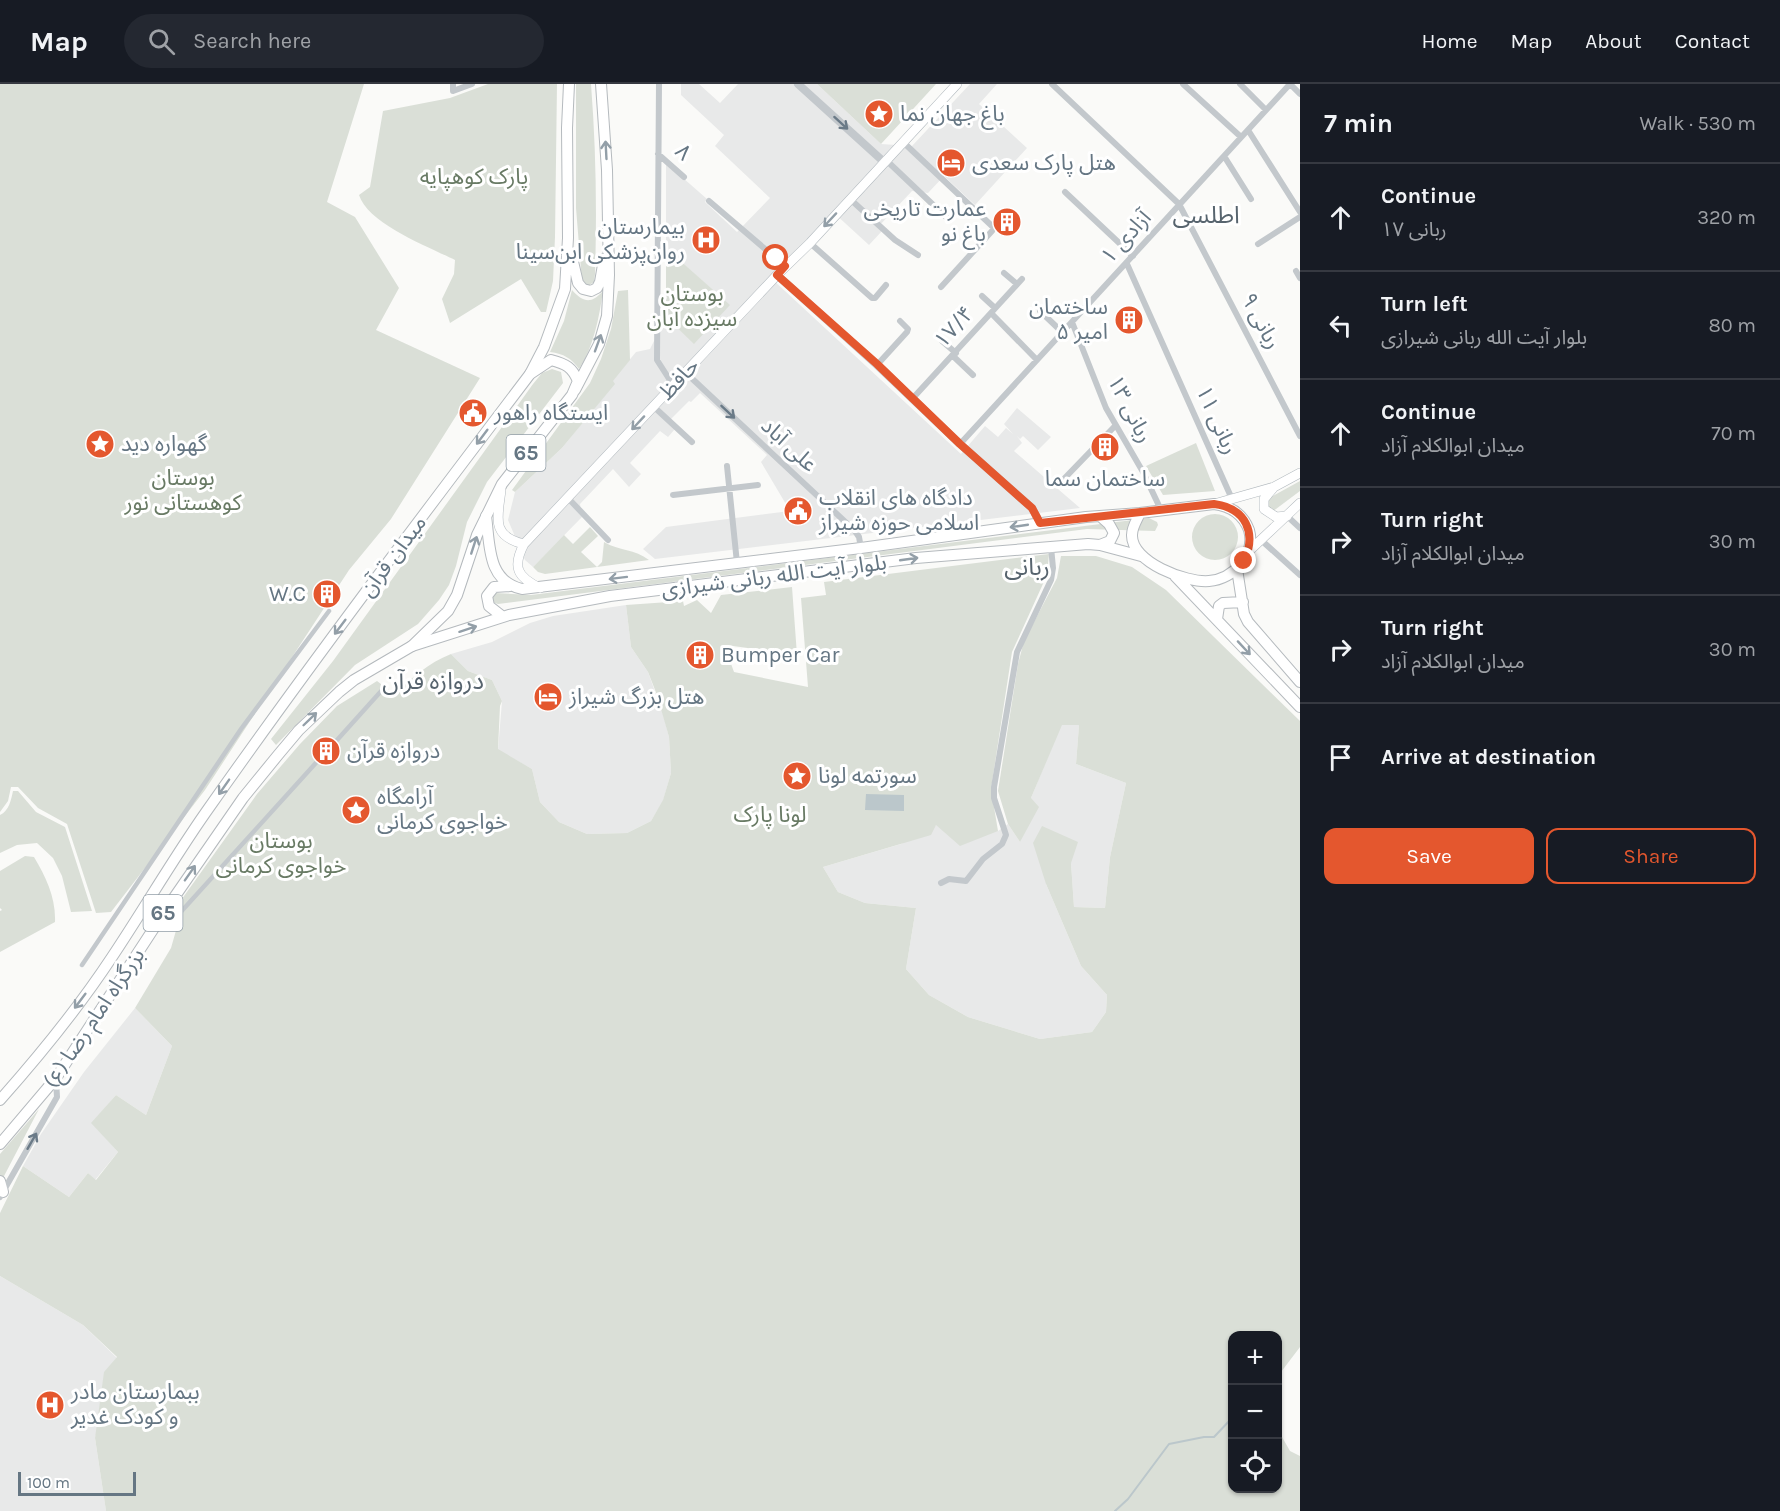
<!DOCTYPE html>
<html lang="en">
<head>
<meta charset="utf-8">
<style>
  :root { --surface:#171b24; --page:#242831; --text:#f1f3f6; --muted:#9ea1a6; --line:#363941; --accent:#e4572e }
  body { margin:0; font-family:Karla,"Noto Sans Arabic",sans-serif; background:var(--page); color:var(--text) }
  .controls { position:absolute; right:18px; bottom:18px; display:grid; overflow:hidden; border-radius:12px; box-shadow:0 2px 4px #0004 }
  .controls button { width:54px; height:54px; display:grid; place-items:center; padding:0; border:0; border-bottom:2px solid var(--line); background:var(--surface); color:var(--text); font:30px sans-serif }
  .scale { position:absolute; left:18px; bottom:15px; width:118px; box-sizing:border-box; padding-left:6px; border:3px solid #657683; border-top:0; font-size:16px; line-height:21px; white-space:nowrap; color:#657683; -webkit-text-stroke:4px #fff; paint-order:stroke }
  .stop { position:absolute; width:18px; height:18px; margin:-14px; border:4px solid #e4572e; border-radius:50%; background:#fff }
  .stop.end { background:#e4572e; border-color:#fff; box-shadow:0 2px 6px #0008 }
  .list { margin:0; padding:0; list-style:none }
  h2 { display:flex; justify-content:space-between; align-items:center; height:78px; margin:0; padding:0 24px; font-size:26px }
  h2 small { font-size:20px; font-weight:400; color:var(--muted) }
  .list li { display:grid; grid-template-columns:39px 1fr auto; gap:18px; align-items:center; box-sizing:border-box; height:108px; padding:0 24px; border-top:2px solid var(--line) }
  .list b { display:block; font-size:22px; white-space:nowrap }
  .list p { margin:0; font-size:20px; white-space:nowrap; color:var(--muted) }
  .list em { font-size:20px; font-style:normal; color:var(--muted) }
  .actions { display:flex; gap:12px; padding:18px 24px }
  .actions a { flex:1; padding:14px 0; border:2px solid var(--accent); border-radius:12px; text-align:center; font-size:21px; color:var(--accent) }
  .actions .main { background:var(--accent); color:#fff }
  .icon { flex:none; width:33px; height:33px; fill:none; stroke:currentColor; stroke-width:2; stroke-linecap:round; stroke-linejoin:round }
  .map { position:relative; flex:none; width:1300px; height:1427px; overflow:hidden }
  header { display:flex; align-items:center; gap:36px; box-sizing:border-box; height:84px; padding:0 30px; background:var(--surface); border-bottom:2px solid var(--line) }
  header strong { font-size:28px }
  nav { display:flex; gap:33px; margin-inline-start:auto; font-size:21px }
  .search { width:420px; height:54px; background:var(--page); display:flex; align-items:center; gap:15px; box-sizing:border-box; padding:0 21px; border-radius:33px; color:var(--muted); font-size:22px }
  main { display:flex }
  aside { flex:1; background:var(--surface) }
  .map>svg:first-child { display:block }
  .built { fill:#e8e9e9 }
  .green { fill:#dadfd7 }
  .water { fill:#bbc7cb }
  .lines { fill:none; stroke-linecap:round; stroke-linejoin:round }
  .stream { stroke:#bbc7cb; stroke-width:2 }
  .secondary-casing { stroke:#b3babf; stroke-width:10 }
  .primary-casing { stroke:#b5babe; stroke-width:12 }
  .trunk-casing { stroke:#b4b9bd; stroke-width:12 }
  .pedestrian { stroke:#c3c8cc; stroke-width:4.5 }
  .minor { stroke:#c3c8cc; stroke-width:6 }
  .tertiary { stroke:#c3c8cc; stroke-width:8 }
  .secondary { stroke:#fff; stroke-width:9 }
  .primary { stroke:#fff; stroke-width:10 }
  .trunk { stroke:#fff; stroke-width:10 }
  .oneway { stroke:#6a7a87 }
  .oneway2 { stroke:#939fa8 }
  .route { stroke:#e4572e; stroke-width:8 }
  .labels { text-anchor:middle; dominant-baseline:central; stroke-width:6; stroke-linejoin:round; paint-order:stroke }
  .shield { fill:#fff; stroke:#939fa8; stroke-width:1.5 }
  .shield-label { font-size:21px; font-weight:bold; fill:#657683 }
  .poi-label { font-size:22px; fill:#657683; stroke:#fff; text-anchor:start }
  .street-label { font-size:22px; fill:#657683; stroke:#fff }
  .park-label { font-size:22px; fill:#687a64; stroke:#fff }
  .neighbourhood-label { font-size:24px; fill:#57646e; stroke:#fff }
</style>
</head>
<body>
<header>
<strong>Map</strong>
<div class="search"><svg class="icon" aria-label="search" viewBox="0 0 24 24"><circle cx="10" cy="10" r="6"/><path d="M15 15l6 6"/></svg>Search here</div>
<nav><a>Home</a><a>Map</a><a>About</a><a>Contact</a></nav>
</header>
<main>
<div class="map">
<svg width="1300" height="1427" viewBox="0 0 1300 1427">
  <rect width="100%" height="100%" fill="#fafaf8"/>
  <path class="built" d="M681 0H699L720 19 738 0H817L881 60 912 62 970 0H997L979 20 1027 64 975 121 944 92 928 109 912 107 878 143 882 147 869 161 834 129 772 195 961 370 985 342 998 353 1006 344 1013 350 1004 340 1017 324 1051 353 1038 366 1023 352 1020 355 1017 352 1022 359 1014 367 1080 424 655 475 643 465 666 443 790 427 761 378 767 371 700 309 691 318 689 317 671 335 675 345 668 353 660 347 630 379 641 390 629 403 613 385 580 420 582 433 533 483 525 476 508 436 515 408 562 364 614 300 612 297 636 268 650 265 666 233 694 259 729 221 666 164V79L707 115 705 118 737 148 770 114 715 62 724 51 681 11Z
    M626 521 631 563 648 588 663 630 669 653 671 689 663 717 651 737 627 749 587 750 559 738 540 718 532 685 498 666 502 617 492 596 468 587 451 570 492 558 530 539 553 532Z
    M1061 641H1079L1076 680 1126 699 1110 773 1105 824 1074 823 1071 779 1046 800 1081 882 1107 911 1106 928 1092 948 1040 955 968 933 929 911 906 885 916 824 865 819 838 808 823 783 901 760 936 741 998 747 1008 740 1020 758 1031 714Z
    M135 924 172 962 146 1031 116 1011 92 1039 118 1068 95 1096 88 1089 69 1113 23 1082 41 1050 84 988Z
    M0 1192 83 1241 117 1274 95 1354 106 1427H0Z"/>
  <path class="green" d="M0 0H364L327 118 355 133 399 204 376 246 480 294 391 435 349 486 205 706 111 828 96 829 67 740 38 724 18 703H11L8 717 0 728Z
    M488 0H557L555 153 553 197 546 228H541L521 195 450 239 442 215 454 190 455 176C429 163 368 140 359 111L370 103 383 27 450 14Z
    M576 0H591C596 64 597 126 595 190L594 198 588 202 582 198 576 124Z
    M817 0H936L881 60Z
    M666 164 730 221 694 260 666 233Z
    M572 206C584 219 591 220 603 207 599 234 594 262 579 285 571 274 564 270 550 268L564 237Z
    M628 206 630 276 613 297 615 300 562 364 515 408 512 406 590 299 601 275 611 245 618 207Z
    M552 285 561 288 563 299 487 398 467 438 456 482 449 501 439 516 418 540 355 581 276 661 271 655 333 577 533 300 542 289Z
    M1196 359 1215 407 1163 411 1146 382Z
    M1300 397V407L1272 428 1268 426 1267 419 1271 413Z
    M1192 453a23 23 0 1 1 46 0a23 23 0 1 1-46 0Z
    M1149 434 1157 438 1158 441 1155 447 1087 445 498 520 492 518 493 511 495 509 531 511Z
    M590 443 598 452 581 468 597 483 602 478 604 458C619 467 635 465 649 476L545 490 538 488 533 483 564 451 573 460Z
    M1049 470 1047 491 1012 568 991 705 998 747 960 762 936 741 931 751 823 783 838 808 865 819 916 824 906 885 929 911 968 933 1040 955 1092 948 1106 928 1107 911 1081 882 1046 800 1033 759 1042 742 1078 758 1071 779 1074 823 1105 824 1110 773 1126 699 1076 680 1079 641H1062L1031 714 1039 723 1020 758 1008 740 998 707 1018 580 1024 557 1057 494 1061 472H1096L1132 483 1166 506 1300 637V1263L1278 1292V1252H1232V1404H1278V1346L1290 1367 1300 1372V1427H106L95 1354 104 1288 117 1273 83 1241 0 1192V1129L23 1082 69 1113 88 1089 96 1096 118 1068 91 1039 116 1011 146 1031 172 962 135 924 171 864 177 843 179 819 257 710 300 660 337 622 377 597 394 610C412 594 428 579 451 570L468 587 492 596 502 617 500 622 498 665 532 685 540 718 559 738 587 750 627 749 651 737 663 716 671 689 669 653 657 611 648 588 631 563 626 521 683 517 684 522 697 516 711 529 721 511 792 503 797 571 733 562 734 570 730 577 734 588 808 603 801 514 826 511 824 498Z
    M13 707H18L36 728 65 743 92 827 71 828 62 792 53 774 37 759 17 761 0 769V731C9 727 11 716 13 707Z
    M25 772 34 773C46 793 56 814 55 838L0 868V827L2 826 0 824V787Z
    M39 1025 3 1094 0 1091V1070Z"/>
  <path class="water" d="M866 710 904 711V727L865 726Z"/>
  <g class="lines">
    <path class="stream" d="M1115 1427 1128 1415 1169 1360 1204 1353H1214L1232 1334"/>
    <g class="secondary-casing">
      <path id="secondary" d="M1274 403 1264 415V425L1276 433 1287 432
        M501 406C498 433 490 452 524 460
        M1214 420 1274 403 1300 389
        M1248 468 1300 419
        M540 504C517 493 512 483 524 460L777 191 810 159 957 0"/>
    </g>
    <g class="primary-casing">
      <path id="primary" d="M571 169 578 199 583 205 591 207 597 204 600 198 604 175
        M530 290 544 263 565 205 568 154 567 44 569 0
        M575 306 599 260 607 232 609 191 607 86 601 0
        M1214 420C1230 422 1243 430 1249 446 1256 471 1233 495 1209 497 1186 499 1131 478 1132 451 1132 443 1137 436 1140 429Z
        M486 432C490 461 487 497 522 505L861 464 1086 433 1140 429
        M1100 461 1110 457 1114 449 1109 440 1100 432
        M1237 485 1244 530 1248 538 1300 598
        M1175 492 1300 623
        M503 533 489 522 487 512 494 503 510 502
        M1217 535 1219 522 1223 519 1243 518
        M412 562 509 531 610 512 916 474 1088 460 1100 461 1141 472"/>
    </g>
    <g class="trunk-casing">
      <path id="trunk" d="M0 1016C40 971 79 923 112 873 144 825 173 775 206 728 310 580 420 435 530 290L551 276C566 280 572 283 578 297L572 311 502 400 477 451 457 511 448 527 412 562 354 596 339 608 299 646 278 671 243 714 171 818 56 994 0 1060
        M0 1097 3 1108"/>
    </g>
    <path class="pedestrian" d="M329 665 383 605
      M169 841 324 670
      M82 881 241 645 329 527"/>
    <path class="minor" d="M453 0V7L472 0
      M659 0 657 276 673 301
      M1052 0 1179 120 1300 352
      M1183 0 1241 53
      M1240 0 1266 26
      M1290 0 1300 10
      M1248 46 1300 128
      M903 58 993 143 992 147 941 203
      M658 70 684 93
      M1224 72 1251 115
      M886 76 947 134
      M1065 108 1133 172
      M850 115 895 156 918 171
      M709 117 785 182
      M810 159 872 214H875L886 201
      M1258 160 1300 133
      M1127 180 1232 415
      M1296 187 1300 194
      M1004 189 1017 200
      M982 212 995 224
      M1040 227 1062 248
      M991 229 1037 276
      M1072 238 1106 324 1143 388 1161 426
      M942 257 956 269
      M953 272 973 291
      M877 281 907 248 908 245 900 237
      M685 288 855 447 859 453 861 464
      M913 314 1022 195
      M653 322 692 358
      M960 360 1290 0
      M727 382 737 479
      M1059 400 1115 342
      M673 411 758 401
      M567 413 608 456
      M1287 432 1300 444
      M1261 456 1300 491
      M941 799 949 795 966 797 983 775 1002 760 1006 751 994 714V703L1017 568 1051 496 1053 484 1051 463
      M0 1113 57 1013 56 996"/>
    <path class="tertiary" d="M798 0 884 78
      M777 191 877 281 960 360 1032 424 1040 439"/>
    <use href="#secondary" class="secondary"/>
    <use href="#primary" class="primary"/>
    <use href="#trunk" class="trunk"/>
  </g>
  <defs><path id="oneway-shaft" d="M-6 0H5M1.5-3L5.5 0L1.5 3" fill="none" stroke-width="1.6" stroke-linecap="round" stroke-linejoin="round" transform="scale(1.5)"/></defs>
  <g class="oneway">
    <use href="#oneway-shaft" transform="translate(841 39) rotate(42)"/>
    <use href="#oneway-shaft" transform="translate(728 328) rotate(43)"/>
    <use href="#oneway-shaft" transform="translate(32 1057) rotate(-60)"/>
  </g>
  <g class="oneway2">
    <use href="#oneway-shaft" transform="translate(606 66) rotate(-93)"/>
    <use href="#oneway-shaft" transform="translate(830 136) rotate(133)"/>
    <use href="#oneway-shaft" transform="translate(598 259) rotate(-70)"/>
    <use href="#oneway-shaft" transform="translate(638 339) rotate(133)"/>
    <use href="#oneway-shaft" transform="translate(482 353) rotate(127)"/>
    <use href="#oneway-shaft" transform="translate(1019 442) rotate(172)"/>
    <use href="#oneway-shaft" transform="translate(474 461) rotate(-72)"/>
    <use href="#oneway-shaft" transform="translate(909 475) rotate(-8)"/>
    <use href="#oneway-shaft" transform="translate(618 494) rotate(173)"/>
    <use href="#oneway-shaft" transform="translate(340 543) rotate(127)"/>
    <use href="#oneway-shaft" transform="translate(468 545) rotate(-18)"/>
    <use href="#oneway-shaft" transform="translate(1244 564) rotate(47)"/>
    <use href="#oneway-shaft" transform="translate(310 635) rotate(-44)"/>
    <use href="#oneway-shaft" transform="translate(224 703) rotate(125)"/>
    <use href="#oneway-shaft" transform="translate(190 789) rotate(-55)"/>
    <use href="#oneway-shaft" transform="translate(80 917) rotate(127)"/>
  </g>
  <g class="lines">
    <path class="route" d="M776 174 785 182 777 191 877 280 960 360 1032 424 1040 439 1214 420C1246 424 1257 449 1244 477"/>
  </g>
  <defs>
    <g id="sight-disc" transform="scale(1.5)"><circle r="9.5" fill="#e4572e" stroke="#fff"/><path d="M0-6L1.8-2.2L6-1.7L2.9 1.2L3.7 5.4L0 3.3L-3.7 5.4L-2.9 1.2L-6-1.7L-1.8-2.2Z" fill="#fff"/></g>
    <g id="hotel-disc" transform="scale(1.5)"><circle r="9.5" fill="#e4572e" stroke="#fff"/><path d="M-6-4.5h1.5V1H6V5H4.5V3h-9V5H-6ZM-4 0a1.8 1.8 0 1 1 3.6 0ZM.5 0V-2.5h3Q6-2.5 6 0Z" fill="#fff"/></g>
    <g id="building-disc" transform="scale(1.5)"><circle r="9.5" fill="#e4572e" stroke="#fff"/><path d="M-4-6H4V6H1V3H-1V6H-4ZM-2.5-4.3h1.7v1.8h-1.7ZM.8-4.3h1.7v1.8H.8ZM-2.5-1h1.7V.8h-1.7ZM.8-1h1.7V.8H.8Z" fill="#fff"/></g>
    <g id="hospital-disc" transform="scale(1.5)"><circle r="9.5" fill="#e4572e" stroke="#fff"/><path d="M-5-5h3v3.5h4V-5h3V5h-3V1.5h-4V5h-3Z" fill="#fff"/></g>
    <g id="civic-disc" transform="scale(1.5)"><circle r="9.5" fill="#e4572e" stroke="#fff"/><path d="M-.6-6.5H3V-4.5H.6V-3L4-1V1h2V6H-6V1h2V-1L-.6-3ZM-1.2 2.5V6h2.4V2.5Z" fill="#fff"/></g>
  </defs>
  <g fill-rule="evenodd">
    <use href="#sight-disc" x="879" y="30"/>
    <use href="#hotel-disc" x="951" y="79"/>
    <use href="#building-disc" x="1007" y="138"/>
    <use href="#hospital-disc" x="706" y="156"/>
    <use href="#building-disc" x="1129" y="236"/>
    <use href="#civic-disc" x="473" y="329"/>
    <use href="#sight-disc" x="100" y="360"/>
    <use href="#building-disc" x="1105" y="363"/>
    <use href="#civic-disc" x="798" y="427"/>
    <use href="#building-disc" x="327" y="510"/>
    <use href="#building-disc" x="700" y="571"/>
    <use href="#hotel-disc" x="548" y="613"/>
    <use href="#building-disc" x="326" y="667"/>
    <use href="#sight-disc" x="797" y="692"/>
    <use href="#sight-disc" x="356" y="726"/>
    <use href="#hospital-disc" x="50" y="1321"/>
  </g>
  <g class="labels">
    <g class="shield">
      <rect x="506.5" y="351" width="39" height="36" rx="4.5"/>
      <rect x="143.5" y="811" width="39" height="36" rx="4.5"/>
    </g>
    <g class="shield-label">
      <text x="526" y="369">65</text>
      <text x="163" y="829">65</text>
    </g>
    <g class="poi-label">
      <text x="900" y="30">باغ جهان نما</text>
      <text x="972" y="79">هتل پارک سعدی</text>
      <text x="986" y="125" text-anchor="end">عمارت تاریخی<tspan x="986" dy="25">باغ نو</tspan></text>
      <text x="685" y="143" text-anchor="end">بیمارستان<tspan x="685" dy="25">روان‌پزشکی ابن‌سینا</tspan></text>
      <text x="1108" y="223" text-anchor="end">ساختمان<tspan x="1108" dy="25">امیر ۵</tspan></text>
      <text x="494" y="329">ایستگاه راهور</text>
      <text x="121" y="360">گهواره دید</text>
      <text x="1105" y="395" text-anchor="middle">ساختمان سما</text>
      <text x="819" y="414">دادگاه های انقلاب<tspan x="819" dy="25">اسلامی حوزه شیراز</tspan></text>
      <text x="306" y="510" text-anchor="end">W.C</text>
      <text x="721" y="571">Bumper Car</text>
      <text x="569" y="613">هتل بزرگ شیراز</text>
      <text x="347" y="667">دروازه قرآن</text>
      <text x="818" y="692">سورتمه لونا</text>
      <text x="377" y="713">آرامگاه<tspan x="377" dy="25">خواجوی کرمانی</tspan></text>
      <text x="71" y="1308">ببمارستان مادر<tspan x="71" dy="25">و کودک غدیر</tspan></text>
    </g>
    <g class="street-label">
      <text transform="translate(683 68) rotate(42)">۸</text>
      <text transform="translate(1126 153) rotate(-48)">آزادی ۱</text>
      <text transform="translate(1261 237) rotate(62)">ربانی ۹</text>
      <text transform="translate(954 243) rotate(-48)">۱۷/۴</text>
      <text transform="translate(679 295) rotate(-47)">حافظ</text>
      <text transform="translate(1130 325) rotate(63)">ربانی ۱۳</text>
      <text transform="translate(1217 336) rotate(66)">ربانی ۱۱</text>
      <text transform="translate(789 361) rotate(43)">علی آباد</text>
      <text transform="translate(393 472) rotate(-53)">میدان قرآن</text>
      <text transform="translate(774 492) rotate(-7)">بلوار آیت الله ربانی شیرازی</text>
      <text transform="translate(94 934) rotate(-56)">بزرگراه امام رضا (ع)</text>
    </g>
    <g class="park-label">
      <text x="474" y="93">پارک کوهپایه</text>
      <text x="692" y="210">بوستان<tspan x="692" dy="25">سیزده آبان</tspan></text>
      <text x="183" y="394">بوستان<tspan x="183" dy="25">کوهستانی نور</tspan></text>
      <text x="770" y="731">لونا پارک</text>
      <text x="281" y="757">بوستان<tspan x="281" dy="25">خواجوی کرمانی</tspan></text>
    </g>
    <g class="neighbourhood-label">
      <text x="1206" y="131">اطلسی</text>
      <text x="1027" y="483">ربانی</text>
      <text x="433" y="597">دروازه قرآن</text>
    </g>
  </g>
</svg>
<div class="controls">
<button>+</button>
<button>−</button>
<button><svg class="icon" aria-label="locate" viewBox="0 0 24 24"><circle cx="12" cy="12" r="6"/><path d="M12 2v4M12 18v4M2 12h4M18 12h4"/></svg></button>
</div>
<div class="scale">100 m</div>
<div class="stop" style="left:776px;top:174px"></div>
<div class="stop end" style="left:1244px;top:477px"></div>
</div>
<aside>
<h2>7 min<small>Walk · 530 m</small></h2>
<ul class="list">
<li><svg class="icon" aria-label="ahead" viewBox="0 0 24 24"><path d="M12 20V5M6 11l6-6 6 6"/></svg><div><b>Continue</b><p>ربانی ۱۷</p></div><em>320 m</em></li>
<li><svg class="icon" aria-label="left" viewBox="0 0 24 24"><path d="M17 20v-9H6M10 6l-5 5 5 5"/></svg><div><b>Turn left</b><p>بلوار آیت الله ربانی شیرازی</p></div><em>80 m</em></li>
<li><svg class="icon" aria-label="ahead" viewBox="0 0 24 24"><path d="M12 20V5M6 11l6-6 6 6"/></svg><div><b>Continue</b><p>میدان ابوالکلام آزاد</p></div><em>70 m</em></li>
<li><svg class="icon" aria-label="right" viewBox="0 0 24 24"><path d="M7 20v-9h11M14 6l5 5-5 5"/></svg><div><b>Turn right</b><p>میدان ابوالکلام آزاد</p></div><em>30 m</em></li>
<li><svg class="icon" aria-label="right" viewBox="0 0 24 24"><path d="M7 20v-9h11M14 6l5 5-5 5"/></svg><div><b>Turn right</b><p>میدان ابوالکلام آزاد</p></div><em>30 m</em></li>
<li><svg class="icon" aria-label="arrive" viewBox="0 0 24 24"><path d="M6 21V4h12l-3 4 3 4H6"/></svg><div><b>Arrive at destination</b></div></li>
</ul>
<div class="actions"><a class="main">Save</a><a>Share</a></div>
</aside>
</main>
</body>
</html>
